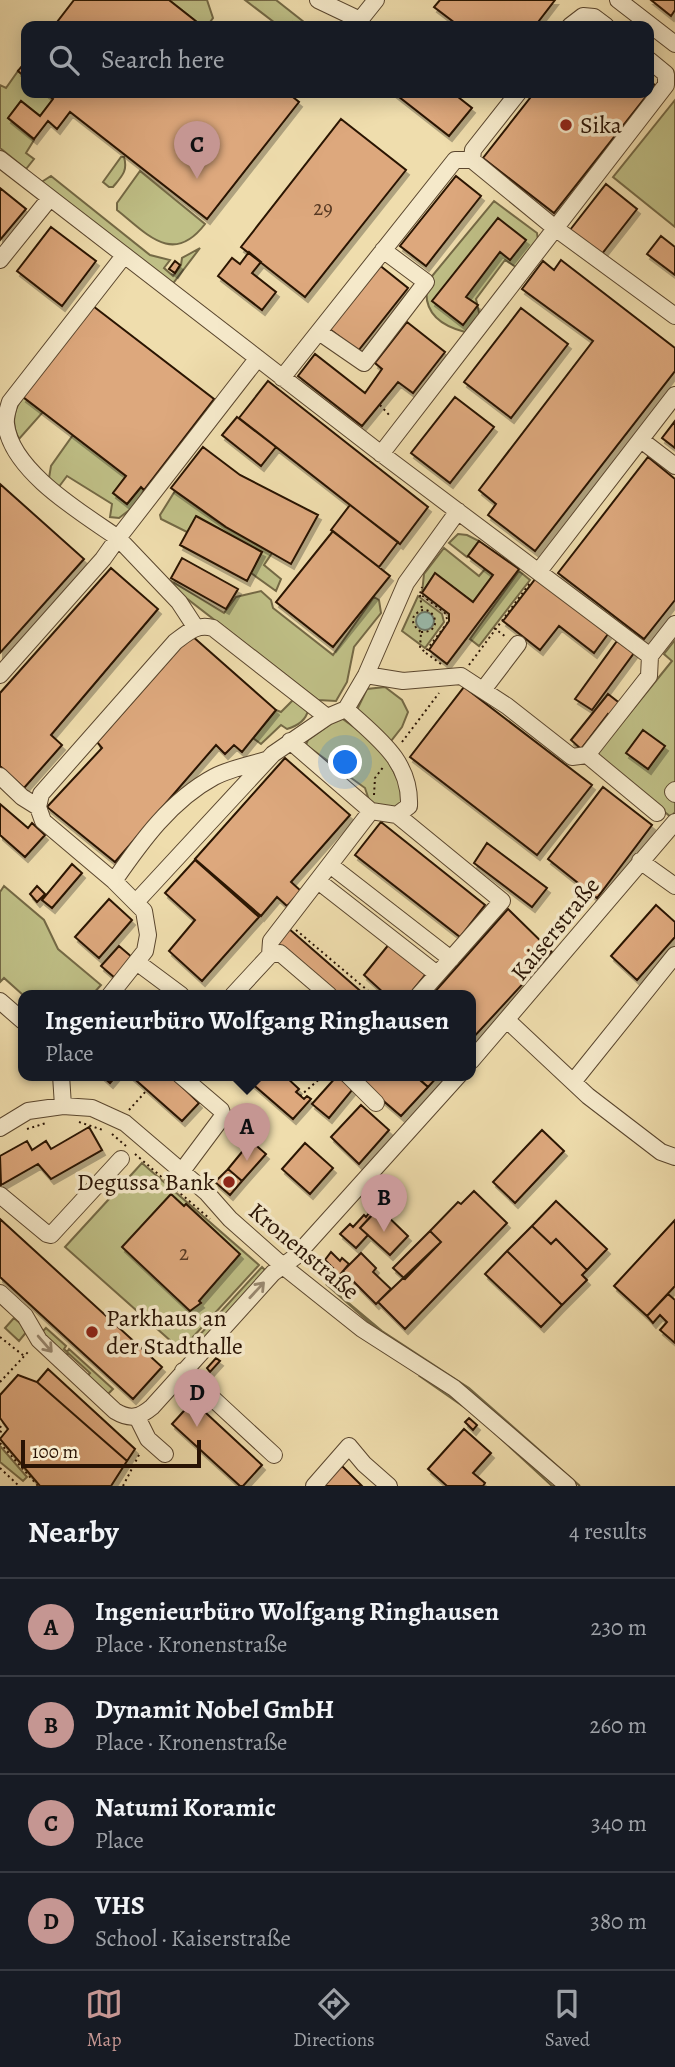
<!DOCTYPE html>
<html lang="en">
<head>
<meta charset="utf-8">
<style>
  :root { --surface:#171b24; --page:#242831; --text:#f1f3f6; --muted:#9ea1a6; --line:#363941; --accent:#c59692 }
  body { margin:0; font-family:Alegreya,serif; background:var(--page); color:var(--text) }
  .scale { position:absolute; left:21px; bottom:18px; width:180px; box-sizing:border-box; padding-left:7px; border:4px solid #291304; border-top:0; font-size:19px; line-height:24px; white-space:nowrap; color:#291304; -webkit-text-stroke:5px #f5e9ca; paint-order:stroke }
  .you { position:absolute; left:346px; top:763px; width:24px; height:24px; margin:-18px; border:5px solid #fff; border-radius:50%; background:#1a73e8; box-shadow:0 0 0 10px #1a73e833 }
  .badge { display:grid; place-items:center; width:46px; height:46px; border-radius:50%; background:var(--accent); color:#111; font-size:23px; font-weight:700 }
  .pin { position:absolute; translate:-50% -58px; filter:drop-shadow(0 2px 4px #0008) }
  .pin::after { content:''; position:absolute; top:37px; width:24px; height:21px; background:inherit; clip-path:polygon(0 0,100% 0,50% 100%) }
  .popup { position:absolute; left:18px; top:990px; width:458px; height:91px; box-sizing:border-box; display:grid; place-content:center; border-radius:14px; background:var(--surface); filter:drop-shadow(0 2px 5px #0005); font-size:23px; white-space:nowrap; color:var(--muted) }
  .popup b { font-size:26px; color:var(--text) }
  .popup::after { content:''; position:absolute; left:50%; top:100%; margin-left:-14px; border:14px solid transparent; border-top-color:var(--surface) }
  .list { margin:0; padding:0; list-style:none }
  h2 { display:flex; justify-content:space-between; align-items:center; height:91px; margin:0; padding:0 28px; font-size:30px }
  h2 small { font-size:23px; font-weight:400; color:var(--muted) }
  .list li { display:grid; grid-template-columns:46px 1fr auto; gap:21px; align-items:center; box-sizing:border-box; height:98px; padding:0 28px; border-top:2px solid var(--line) }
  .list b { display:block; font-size:26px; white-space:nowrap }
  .list p { margin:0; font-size:23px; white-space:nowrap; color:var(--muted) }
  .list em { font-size:23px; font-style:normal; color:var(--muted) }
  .icon { flex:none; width:38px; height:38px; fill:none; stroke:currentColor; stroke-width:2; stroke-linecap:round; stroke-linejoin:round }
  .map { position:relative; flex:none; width:675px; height:1486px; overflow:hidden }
  .search { position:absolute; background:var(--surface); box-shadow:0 4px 18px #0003; left:21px; right:21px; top:21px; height:77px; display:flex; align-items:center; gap:18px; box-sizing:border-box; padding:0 24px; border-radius:14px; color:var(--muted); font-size:26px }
  .sheet { height:483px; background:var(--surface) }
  nav { display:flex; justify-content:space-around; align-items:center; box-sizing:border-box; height:98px; border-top:2px solid var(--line); background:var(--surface); font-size:19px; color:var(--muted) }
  nav a { display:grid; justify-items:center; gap:4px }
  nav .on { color:var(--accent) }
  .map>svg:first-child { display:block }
  .green { fill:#bfbf86; stroke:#746945; stroke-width:2 }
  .water { fill:#9abbac; stroke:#6d7869; stroke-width:2 }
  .building { fill:#dda87d; stroke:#291304; stroke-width:2; filter:url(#shadow) }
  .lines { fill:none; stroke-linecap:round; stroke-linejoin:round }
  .minor-casing { stroke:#5a462e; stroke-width:18 }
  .path { stroke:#291304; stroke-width:2; stroke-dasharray:2 3.5; stroke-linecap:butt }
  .minor { stroke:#f5e9ca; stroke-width:16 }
  .oneway { stroke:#998971 }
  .poi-dot { fill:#8f2418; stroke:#f5e9ca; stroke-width:2.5 }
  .labels { text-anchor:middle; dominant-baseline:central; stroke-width:7; stroke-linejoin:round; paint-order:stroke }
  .number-label { font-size:21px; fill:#563822 }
  .poi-label { font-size:24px; fill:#291304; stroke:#f5e9ca; text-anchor:start }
  .street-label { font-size:24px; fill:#291304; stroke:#f5e9ca }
</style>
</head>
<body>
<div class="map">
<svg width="675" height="1486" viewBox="0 0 675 1486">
  <defs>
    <filter id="shadow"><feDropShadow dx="3" dy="5" stdDeviation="0" flood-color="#0004"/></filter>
  </defs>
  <rect width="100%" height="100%" fill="#efddad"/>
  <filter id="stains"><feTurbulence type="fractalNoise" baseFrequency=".00286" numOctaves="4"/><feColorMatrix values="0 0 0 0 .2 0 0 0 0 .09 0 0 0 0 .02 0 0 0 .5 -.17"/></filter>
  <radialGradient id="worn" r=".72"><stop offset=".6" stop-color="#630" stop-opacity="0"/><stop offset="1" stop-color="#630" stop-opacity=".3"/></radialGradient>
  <path class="green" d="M169 0H207L213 18 207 26H202Z
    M245 0H276L309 26H299L293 22 290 26H279Z
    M18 71 26 78V93H46L53 99 40 116 21 101 8 118 34 140 26 153 34 159 26 169 0 148V85L6 88Z
    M675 100V227L613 177Z
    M121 157H124C128 171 122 176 113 187H109L103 182Z
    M140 171 205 224C173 266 147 234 117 210V203Z
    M51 176 150 255 170 260 164 268 173 276 181 265 182 258 200 248 171 286 40 183Z
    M494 201 537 233 538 240 519 269 505 260 476 299 480 317 465 332C438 325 421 310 428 281Z
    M23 397 43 412 19 439C11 424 13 410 23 397Z
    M73 435 126 476 113 493 127 504 141 487 144 490 136 505 119 518 110 517 112 504 67 476 58 488 49 478 51 466Z
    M175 491 225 527 272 553 264 565 281 579 276 591 251 573 262 552 187 532 161 519 160 515Z
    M458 534 467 535 479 541 467 557 449 543Z
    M444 548 479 576 485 569 493 575 473 602 435 574 422 593 424 574Z
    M519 571 530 580 479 646 470 639Z
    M168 579 224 613 236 597 261 591 271 600 273 608 333 655 374 597 379 600 381 613 354 647 347 682 336 701 318 700 172 587Z
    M418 596 442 614 444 622 425 648 402 631Z
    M675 640V812L671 817 598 759 599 751 672 661 664 654Z
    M385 687 402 700 408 712 402 727 391 741 355 714 367 689Z
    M295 698 308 710C306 721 297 726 287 729L281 725 261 744 253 738 276 710 281 712Z
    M340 717 380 746 403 789V804L394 811 378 807 369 800 365 788 306 745 308 740Z
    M4 886 44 920 58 949 101 985 92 995H23L4 978 0 982V892Z
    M142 1163 259 1265 181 1350 65 1247Z
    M262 1267 266 1271 195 1349 183 1353Z
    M326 1284 382 1331 469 1388 580 1486 477 1397 381 1333Z
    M14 1318 28 1330 19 1341 5 1328Z
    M46 1328 66 1346 64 1349 67 1352 69 1349 113 1389 105 1397 85 1379 90 1373 68 1353 63 1359 42 1332Z
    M421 1377H426L444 1388 558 1486H552L474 1414Z
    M0 1446 27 1477 23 1481 0 1462Z"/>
  <path class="water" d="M416 621a9 9 0 1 1 18 0a9 9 0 1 1-18 0Z"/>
  <path class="building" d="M74 0H169L202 26H54Z
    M440 0H555L535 26H459L434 7Z
    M651 0H675V10L671 16Z
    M26 61V78L18 71Z
    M649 81 655 85 554 213 483 158 534 93H649Z
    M46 93H288L299 102 207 219 70 112 57 129 48 121 34 139 8 118 21 101 40 116 53 99Z
    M394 93H453L472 108 449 136Z
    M341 119 406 170 305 297 241 247Z
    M456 176 481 196 426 266 400 246Z
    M606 184 637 209 601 255 570 230Z
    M0 188 26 209 0 240Z
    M498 218 526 240 510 260 500 252 466 297 478 305 463 325 432 301Z
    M51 227 96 261 62 306 17 271Z
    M661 236 675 247V275L647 254Z
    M249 252 261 262 252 273 276 292 262 310 218 276 232 258 240 264Z
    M561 260 675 348V371L535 551 488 515 496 504 479 490 593 341 522 289 543 261 554 270Z
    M175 261 180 265 175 273 169 269Z
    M378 264 408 288 358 351 327 327Z
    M93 306 214 399 144 490 141 487 127 504 113 493 126 476 23 397Z
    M521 308 568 344 511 418 464 382Z
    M407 322 445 352 413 393 398 382 362 426 298 376 315 354 365 393 382 369 375 363Z
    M268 381 428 507 400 544 239 418Z
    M455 397 494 427 450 483 411 453Z
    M237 417 276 447 261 466 222 435Z
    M675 421V448L662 438Z
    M203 447 240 475 318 515 291 564 226 527 171 488Z
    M648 457 675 479V600L644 639 558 573Z
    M0 484 84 559 0 653Z
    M350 505 398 542 379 567 331 530Z
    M196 516 262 552 247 581 180 545Z
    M333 531 390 576 333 647 276 602Z
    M479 541 519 569 447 664 429 650 449 621V614L422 593 435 573 473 602 493 575 468 556Z
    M182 558 238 589 226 609 171 578Z
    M111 568 158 609 51 735 62 745 24 788 0 766V693Z
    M536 578 608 634 594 653 559 626 540 650 503 621Z
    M191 635 276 710 242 752 234 745 225 754 216 745 115 862 47 807 102 748 97 742Z
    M617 641 634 653 592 710 575 699Z
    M464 687 592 785 537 855 410 757Z
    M608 694 622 705 612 717 608 714 581 749 571 740Z
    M643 730 665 746 648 769 626 753Z
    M285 758 350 815 291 882 301 891 287 906 277 897 261 916 195 859Z
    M603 787 652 825 597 898 548 859Z
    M0 804 28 828 32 823 45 835 25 857 0 835Z
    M381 822 485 905 460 937 355 855Z
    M487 843 547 888 532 907 474 863Z
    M195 860 259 917 202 981 169 951 195 920 165 893Z
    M72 864 82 873 52 908 42 900Z
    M37 886 45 894 37 902 30 894Z
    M109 899 132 920 99 958 75 937Z
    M656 905 675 922V937L637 980 611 956Z
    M508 909 552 952 471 1040V995H432Z
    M288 928 365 995H337L276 942Z
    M390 943 426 974 409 995H386L364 975Z
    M119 946 133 958 115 978 101 966Z
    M101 1075H117L110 1083Z
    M130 1075H170L199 1103 182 1121Z
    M242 1075H284L299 1089 296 1092 304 1099 307 1096 311 1099 293 1119Z
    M361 1075H414L428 1087 401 1116 358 1079Z
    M415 1075H439L428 1087Z
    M337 1076 353 1089 329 1118 312 1104Z
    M361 1105 389 1130 359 1164 331 1137Z
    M89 1127 102 1150 51 1179 38 1164 1 1185 0 1156 27 1141 32 1150 46 1141 51 1149Z
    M542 1130 564 1151 515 1203 493 1182Z
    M251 1141 266 1154 242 1181 228 1169Z
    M305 1143 333 1168 310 1194 282 1169Z
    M228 1169 242 1181 230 1195 215 1182Z
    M474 1191 507 1223 405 1329 378 1302 441 1242 430 1231 458 1202 461 1204Z
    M171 1194 184 1206 186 1204 240 1254 199 1301 201 1303 190 1311 122 1247Z
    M556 1201 607 1249 587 1270 556 1239 551 1244 532 1226Z
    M379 1208 408 1236 390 1255 360 1228Z
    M369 1213 372 1215 360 1228 368 1235 356 1248 340 1234 350 1224 353 1227 364 1215 366 1217Z
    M0 1219 162 1367 133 1399 0 1277Z
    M675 1220V1286L647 1316 614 1286Z
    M532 1226 551 1244 556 1239 587 1270 582 1275 587 1280 562 1305 507 1251Z
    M430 1231 441 1242 405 1279 393 1268Z
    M507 1251 562 1305 541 1327 485 1274Z
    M331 1252 340 1261 342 1258 349 1264 338 1277 331 1270 333 1268 325 1260Z
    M361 1253 376 1268 373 1272 391 1289 376 1304 343 1271Z
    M668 1294 675 1300V1343L660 1330 667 1322 660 1315 653 1323 647 1316Z
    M216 1358 220 1361 210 1372 207 1368Z
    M48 1369 135 1449 127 1461 37 1382Z
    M18 1375 37 1382 127 1461 111 1486H40L0 1439 8 1429 0 1418V1395Z
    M193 1401 262 1465 243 1486H240L172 1424Z
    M469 1418 477 1425 473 1430 465 1422Z
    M464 1429 491 1453 473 1473 485 1483 483 1486H447L428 1469Z
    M342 1466 362 1486H321Z"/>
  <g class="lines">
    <g class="minor-casing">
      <path id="minor" d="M318 0 360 20 376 0
        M618 0 675 44
        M570 26 583 16 594 17 606 26
        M518 93 473 150 472 160 555 228 675 316
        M0 159 375 449 650 656
        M123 257 10 402C8 409 5 417 6 424 11 471 82 513 118 538L257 359
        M0 260 50 198
        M319 332 364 363 426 282 383 250
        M282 378 455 160H472
        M641 440 675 466
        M381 454 666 85V74L649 60
        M539 571 675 395
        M0 675 103 559 118 538 179 602 196 628
        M366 675 403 681 461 676 507 706 572 757 587 755
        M483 690 518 644
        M346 709C376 737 411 760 409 806L397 815 502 901 419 995
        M290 741 371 811 397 815
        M0 776 22 797 38 807
        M675 790 673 792 675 794
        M657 813 587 755 649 676 650 656 675 624
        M640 861 675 886
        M330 865 451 959
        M114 881C141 842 171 800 214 777 229 769 249 765 266 760
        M318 881 437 974
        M136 902 273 754 327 717 346 709 366 675 406 583 458 511
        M270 955 271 941 371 811
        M138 963 181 995
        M110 995 145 951 148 935 144 911 114 881 43 821 38 807 41 794 175 642C187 633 197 623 213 628L327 717
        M233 995 270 955 280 953 329 995
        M0 1001 23 1021
        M508 1021 588 1096 661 1152 675 1157
        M471 1061 675 822
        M61 1075 63 1106
        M180 1075 221 1110 223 1116 182 1171
        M348 1075 376 1103
        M573 1082 675 955
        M0 1128 28 1111 63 1106 92 1108 125 1123 207 1193 230 1219 283 1266 362 1329 454 1388 568 1486
        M0 1195 47 1234 51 1235 121 1159
        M0 1293 25 1316 39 1340 115 1411C130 1420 139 1418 152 1407L273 1273 295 1257 459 1075
        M183 1371 274 1455
        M137 1417 148 1439 165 1454
        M314 1486 349 1446 364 1464 389 1486"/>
    </g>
    <path class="path" d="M380 405 391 417
      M420 595 422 610
      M494 628 506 637
      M421 632C447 633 432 600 417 613 409 619 414 627 421 632L420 648 425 652 448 622 445 613 420 594 422 587
      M426 653 441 664
      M469 665 530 583
      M402 742 439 693
      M374 795 375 778 384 766
      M296 930 373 995
      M300 1096 324 1075
      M129 1110 147 1090
      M79 1122 103 1130
      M27 1129 46 1123
      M112 1134 126 1146
      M135 1154 210 1219
      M0 1337 24 1356
      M0 1382 29 1351
      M0 1426 2 1429 0 1433
      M0 1443 38 1486
      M0 1468 19 1486
      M123 1486 140 1453"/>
    <use href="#minor" class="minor"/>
  </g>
  <defs><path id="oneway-shaft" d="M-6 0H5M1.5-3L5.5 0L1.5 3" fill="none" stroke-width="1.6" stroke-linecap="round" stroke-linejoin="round" transform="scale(1.75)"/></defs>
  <g class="oneway">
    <use href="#oneway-shaft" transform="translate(257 1290) rotate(-47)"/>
    <use href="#oneway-shaft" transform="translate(45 1344) rotate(49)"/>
  </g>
  <g class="poi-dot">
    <circle cx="566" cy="125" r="7"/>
    <circle cx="229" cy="1182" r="7"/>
    <circle cx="92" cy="1332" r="7"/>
  </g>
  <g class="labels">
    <g class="number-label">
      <text x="323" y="208">29</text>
      <text x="184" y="1253">2</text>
    </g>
    <g class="poi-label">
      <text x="580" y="125">Sika</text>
      <text x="215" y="1182" text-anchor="end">Degussa Bank</text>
      <text x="106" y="1318">Parkhaus an<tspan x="106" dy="28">der Stadthalle</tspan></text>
    </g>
    <g class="street-label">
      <text transform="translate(555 929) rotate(-51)">Kaiserstraße</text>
      <text transform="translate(304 1251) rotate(40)">Kronenstraße</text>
    </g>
  </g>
  <rect width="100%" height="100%" filter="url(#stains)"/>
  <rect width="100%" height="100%" fill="url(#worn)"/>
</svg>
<div class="scale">100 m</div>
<div class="you"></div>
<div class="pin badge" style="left:247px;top:1161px">A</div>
<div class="popup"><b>Ingenieurbüro Wolfgang Ringhausen</b>Place</div>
<div class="pin badge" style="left:384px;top:1232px">B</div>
<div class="pin badge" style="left:197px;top:179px">C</div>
<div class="pin badge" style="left:197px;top:1427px">D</div>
<div class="search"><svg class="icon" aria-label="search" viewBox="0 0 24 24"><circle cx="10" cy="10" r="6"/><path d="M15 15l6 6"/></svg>Search here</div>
</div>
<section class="sheet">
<h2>Nearby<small>4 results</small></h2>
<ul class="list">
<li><span class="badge">A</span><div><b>Ingenieurbüro Wolfgang Ringhausen</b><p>Place · Kronenstraße</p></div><em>230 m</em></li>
<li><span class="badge">B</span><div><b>Dynamit Nobel GmbH</b><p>Place · Kronenstraße</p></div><em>260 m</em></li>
<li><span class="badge">C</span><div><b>Natumi Koramic</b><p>Place</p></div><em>340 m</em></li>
<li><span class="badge">D</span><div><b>VHS</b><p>School · Kaiserstraße</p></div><em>380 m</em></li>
</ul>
</section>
<nav>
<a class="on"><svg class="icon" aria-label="map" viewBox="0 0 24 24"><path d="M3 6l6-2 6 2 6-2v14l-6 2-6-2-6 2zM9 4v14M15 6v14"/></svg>Map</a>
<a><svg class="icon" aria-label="directions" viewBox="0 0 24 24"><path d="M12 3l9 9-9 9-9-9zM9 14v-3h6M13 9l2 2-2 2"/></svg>Directions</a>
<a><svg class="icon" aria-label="saved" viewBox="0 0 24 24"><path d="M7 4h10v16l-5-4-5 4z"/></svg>Saved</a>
</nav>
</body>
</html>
